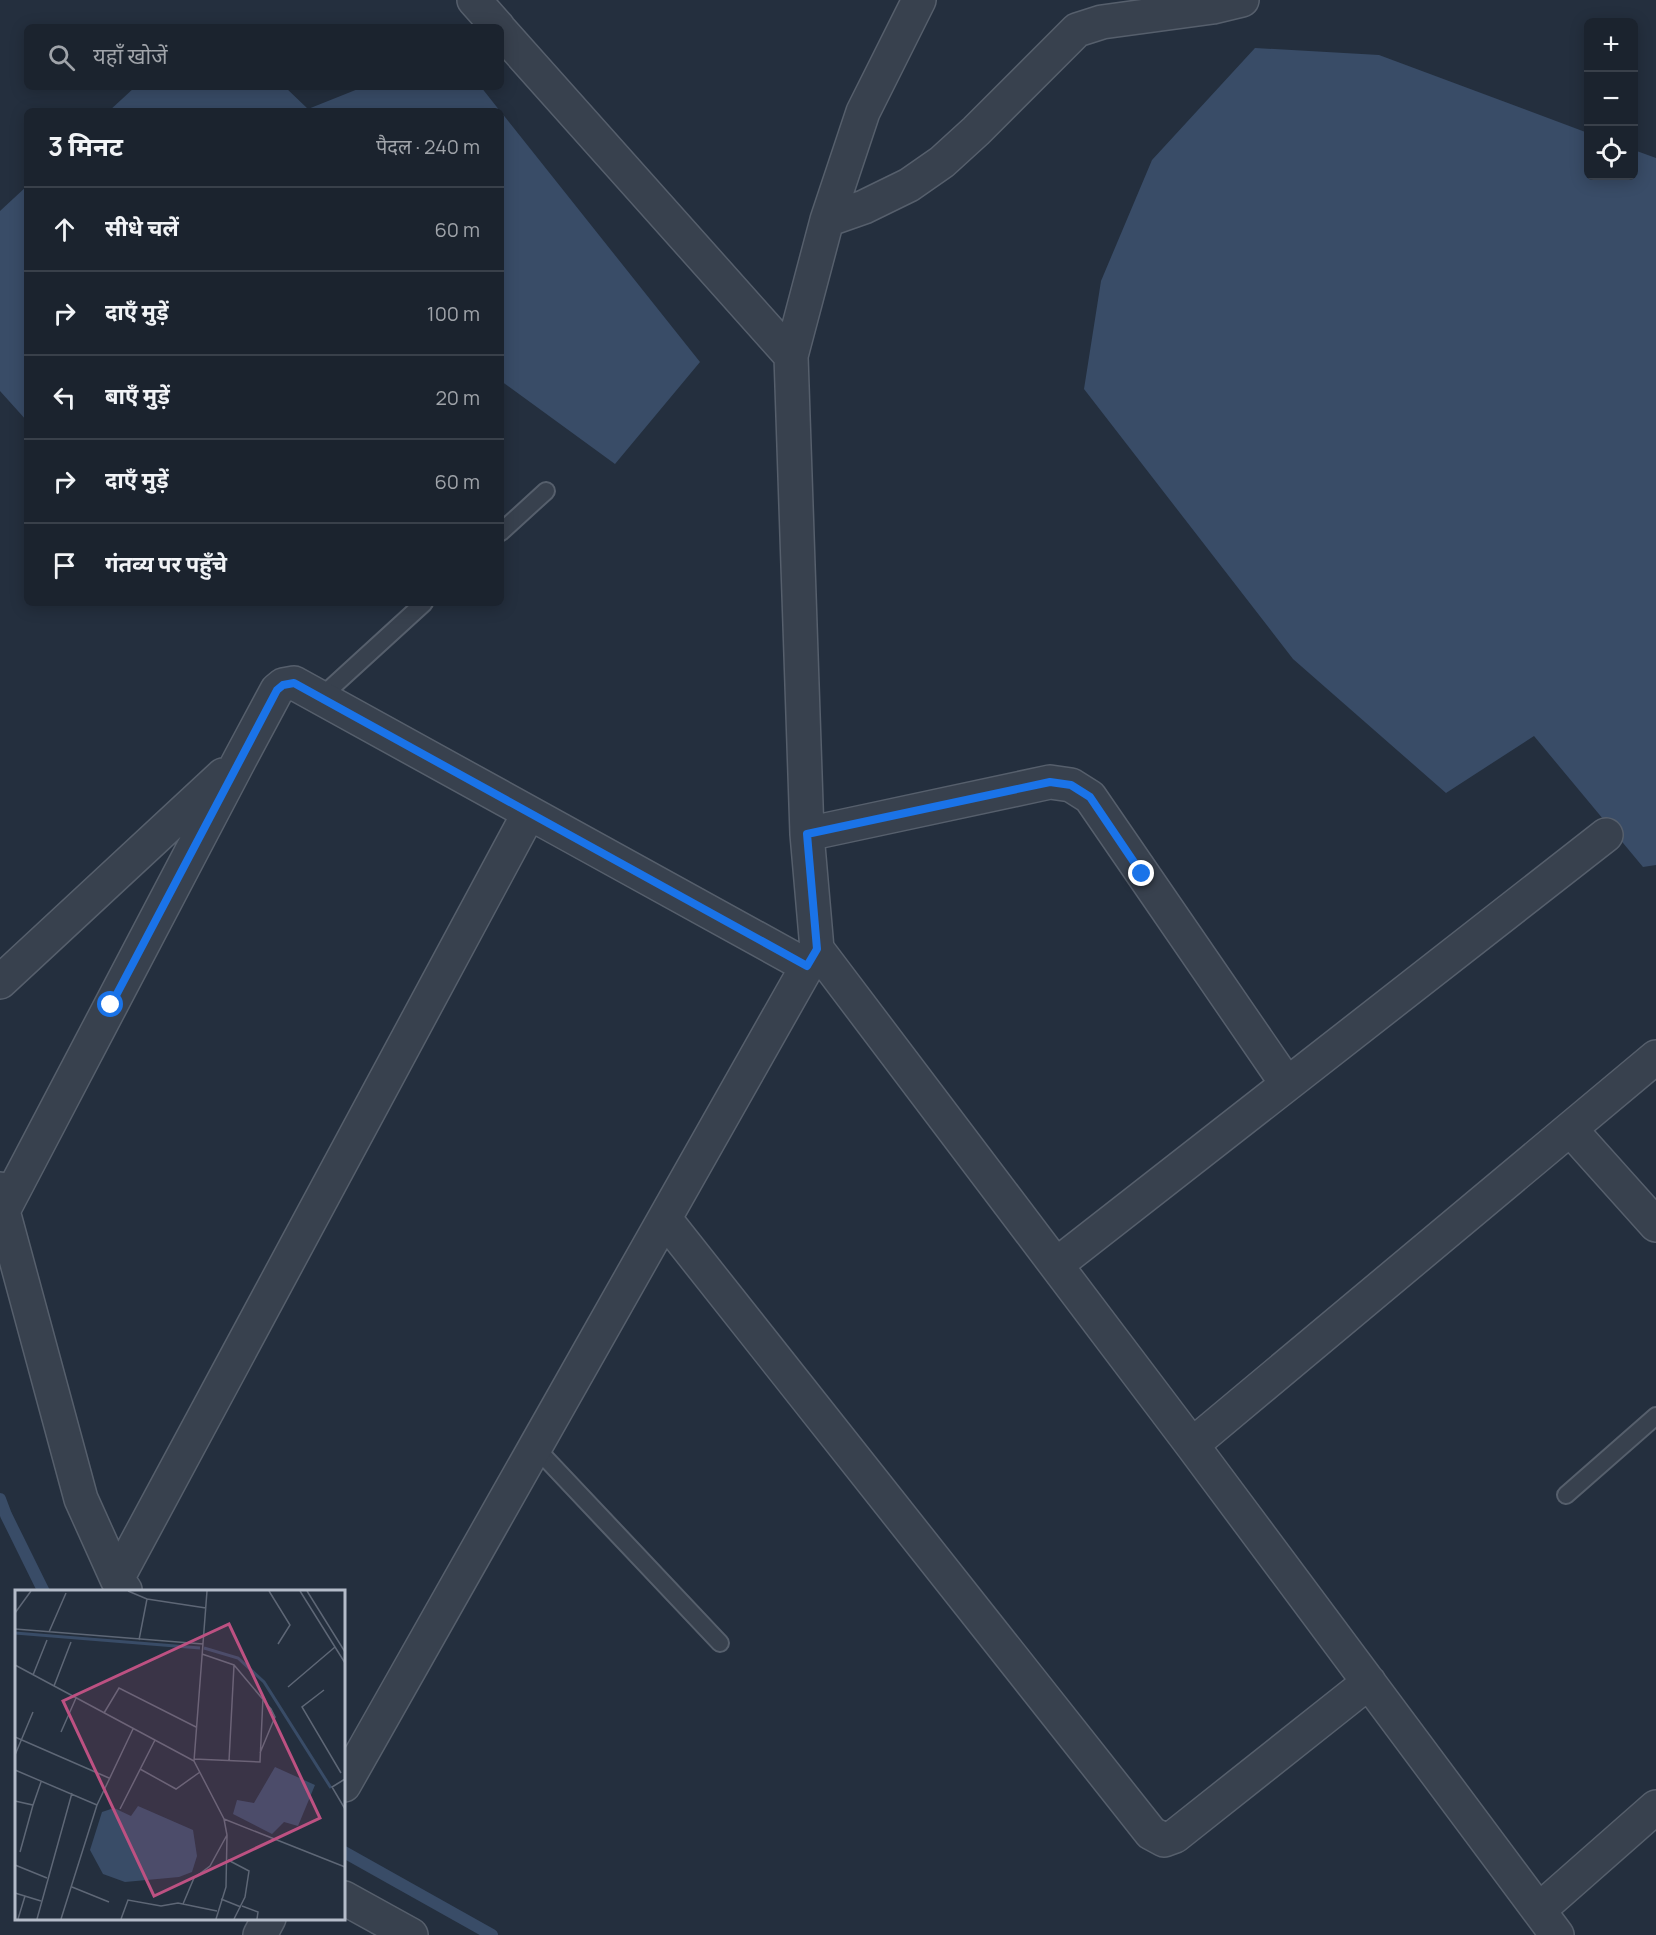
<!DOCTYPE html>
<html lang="hi">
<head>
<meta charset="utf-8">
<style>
  :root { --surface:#1b232e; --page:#282f3a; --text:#f1f3f6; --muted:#a0a4aa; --line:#39404a }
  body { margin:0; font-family:Manrope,"Noto Sans Devanagari",sans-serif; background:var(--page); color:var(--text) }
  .controls { position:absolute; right:18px; top:18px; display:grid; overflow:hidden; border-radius:9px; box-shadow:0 3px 15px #0003 }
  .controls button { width:54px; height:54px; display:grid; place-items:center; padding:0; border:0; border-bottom:2px solid var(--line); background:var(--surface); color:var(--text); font:30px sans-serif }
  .stop { position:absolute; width:18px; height:18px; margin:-14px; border:4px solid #1a73e8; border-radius:50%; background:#fff }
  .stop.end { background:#1a73e8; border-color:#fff; box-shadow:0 2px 6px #0008 }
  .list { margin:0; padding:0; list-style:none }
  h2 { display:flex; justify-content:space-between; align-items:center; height:78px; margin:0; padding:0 24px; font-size:26px }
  h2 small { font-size:20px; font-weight:400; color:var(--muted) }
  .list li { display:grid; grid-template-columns:39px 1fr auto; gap:18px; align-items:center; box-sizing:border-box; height:84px; padding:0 24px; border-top:2px solid var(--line) }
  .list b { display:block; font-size:22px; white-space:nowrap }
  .list em { font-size:20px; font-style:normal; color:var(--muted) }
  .icon { flex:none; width:33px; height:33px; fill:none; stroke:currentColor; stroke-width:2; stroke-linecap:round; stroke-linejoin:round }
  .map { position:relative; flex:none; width:1656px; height:1935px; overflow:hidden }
  .search { position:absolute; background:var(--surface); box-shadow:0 3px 15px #0003; left:24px; top:24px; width:480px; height:66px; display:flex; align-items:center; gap:15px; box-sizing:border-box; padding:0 21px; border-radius:9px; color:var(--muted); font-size:22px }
  .panel { position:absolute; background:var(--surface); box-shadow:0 3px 15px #0003; left:24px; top:108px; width:480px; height:498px; border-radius:9px }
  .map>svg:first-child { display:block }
  .water { fill:#394c67 }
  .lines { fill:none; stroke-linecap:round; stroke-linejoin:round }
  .stream { stroke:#394c67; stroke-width:12 }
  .lane-casing { stroke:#565f6c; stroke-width:20 }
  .street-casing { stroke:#565f6c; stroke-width:36 }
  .lane { stroke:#38414e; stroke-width:16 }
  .street { stroke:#38414e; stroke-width:33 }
  .route { stroke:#1a73e8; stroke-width:8 }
  .inset-river { fill:none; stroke:#394c67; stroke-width:3 }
  .inset-road { fill:none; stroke:#5e6776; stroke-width:1.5 }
  .view { fill:#bd5182; fill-opacity:0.15; stroke:#bd5182; stroke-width:3 }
  .inset-edge { fill:none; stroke:#b4bcc9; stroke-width:3 }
</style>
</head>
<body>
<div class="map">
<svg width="1656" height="1935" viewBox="0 0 1656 1935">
  <rect width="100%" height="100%" fill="#242f3e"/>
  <path class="water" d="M1255 48 1379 55 1588 133V176H1634V150L1656 158V865L1643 867 1534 736 1446 793 1293 659 1084 389 1101 281 1152 160Z
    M135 87H285L308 109 363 87H481L500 111H109Z
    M501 112 700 362 615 464 501 381Z
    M27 186V421L0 391V211Z"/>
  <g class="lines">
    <path class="stream" d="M0 1499 6 1515 44 1592
      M344 1852 492 1935"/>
    <g class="lane-casing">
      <path id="lane" d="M501 532 546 491
        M320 698 424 603
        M536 1448 720 1643
        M1566 1495 1656 1416"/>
    </g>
    <g class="street-casing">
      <path id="street" d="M474 0 498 27
        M501 31 791 356
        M827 220 864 207 909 185 942 162 976 131 1077 30 1102 22 1213 7 1242 0
        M807 834 1050 782 1071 785 1090 797 1287 1084
        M817 949 1192 1445 1557 1935
        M0 982 223 775
        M1570 1129 1656 1225
        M0 1189 3 1211 81 1499 117 1579 125 1590
        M3 1211 240 759 277 690 283 685 294 683 807 966
        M665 1219 1151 1833 1164 1840 1175 1836 1369 1682
        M1056 1265 1606 835
        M1192 1445 1656 1057
        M117 1579 529 813
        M344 1785 817 949 807 834 791 356 827 220 863 112 919 0
        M344 1898 411 1935
        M1539 1910 1656 1807
        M260 1935 269 1918"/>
    </g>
    <use href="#lane" class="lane"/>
    <use href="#street" class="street"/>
  </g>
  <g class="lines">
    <path class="route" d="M111 1005 277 690 283 685 294 683 807 966 817 949 807 834 1050 782 1071 785 1090 797 1142 874"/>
  </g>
  <g transform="translate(15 1590)">
    <rect width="330" height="330" fill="#242f3e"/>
    <path d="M260 177 300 195 283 236 269 232 257 244 218 224 222 210 239 213ZM123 216 178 240 182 266 177 282 164 287 110 292 88 284 75 260 87 222 99 218 116 226Z" fill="#394c67"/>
    <path class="inset-river" d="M0 43 185 58M189 58 223 68 249 92 316 198"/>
    <path class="inset-road" d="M113 1 132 9 124 50M192 1 179 171 209 229 212 245 211 297 201 329M254 1 275 35 263 54M285 1 330 73M292 1 330 62M132 9 191 18M0 23 16 1M0 39 188 54M34 42 51 3M187 64 219 75 256 119 260 127 245 163M0 75 179 171M18 85 32 50M39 96 56 52M273 97 320 57M309 100 287 117 326 183M89 123 104 98 181 137M46 142 61 108M0 147 94 188M0 165 18 122M179 169 245 172 248 107M214 171 219 75M125 179 161 199 185 182M0 180 82 215M330 189 317 197 330 219M0 211 18 215 26 192M105 219 140 150M209 229 330 277M5 262 18 215M213 270 234 281 230 307 219 329M0 275 32 288M57 297 94 312M0 303 26 311M206 309 226 317M168 314 179 288 195 276 212 245M227 316 243 322 242 329M3 329 10 306M22 329 57 203M46 329 82 215 118 139M106 329 113 310 146 316 163 313 202 321"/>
    <path class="view" d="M214 34 305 228 139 306 48 111Z"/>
    <rect width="330" height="330" class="inset-edge"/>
  </g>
</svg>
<div class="controls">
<button>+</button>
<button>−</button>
<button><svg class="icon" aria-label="locate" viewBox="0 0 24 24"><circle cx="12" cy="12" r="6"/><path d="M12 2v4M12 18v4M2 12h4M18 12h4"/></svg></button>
</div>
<div class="stop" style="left:111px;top:1005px"></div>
<div class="stop end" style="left:1142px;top:874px"></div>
<div class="search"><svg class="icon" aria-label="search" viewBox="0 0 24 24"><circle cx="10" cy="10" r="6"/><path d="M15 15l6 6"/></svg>यहाँ खोजें</div>
<section class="panel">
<h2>3 मिनट<small>पैदल · 240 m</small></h2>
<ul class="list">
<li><svg class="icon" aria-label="ahead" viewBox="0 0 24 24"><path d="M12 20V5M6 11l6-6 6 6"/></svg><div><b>सीधे चलें</b></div><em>60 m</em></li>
<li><svg class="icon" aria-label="right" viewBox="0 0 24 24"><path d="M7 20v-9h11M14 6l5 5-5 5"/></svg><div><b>दाएँ मुड़ें</b></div><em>100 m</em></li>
<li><svg class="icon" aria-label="left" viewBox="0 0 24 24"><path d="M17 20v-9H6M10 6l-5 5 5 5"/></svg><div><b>बाएँ मुड़ें</b></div><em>20 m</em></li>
<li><svg class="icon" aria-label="right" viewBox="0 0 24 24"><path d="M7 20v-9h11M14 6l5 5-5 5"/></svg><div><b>दाएँ मुड़ें</b></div><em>60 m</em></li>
<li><svg class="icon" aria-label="arrive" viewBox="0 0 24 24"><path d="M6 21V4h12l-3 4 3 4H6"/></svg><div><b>गंतव्य पर पहुँचे</b></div></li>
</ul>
</section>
</div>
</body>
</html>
